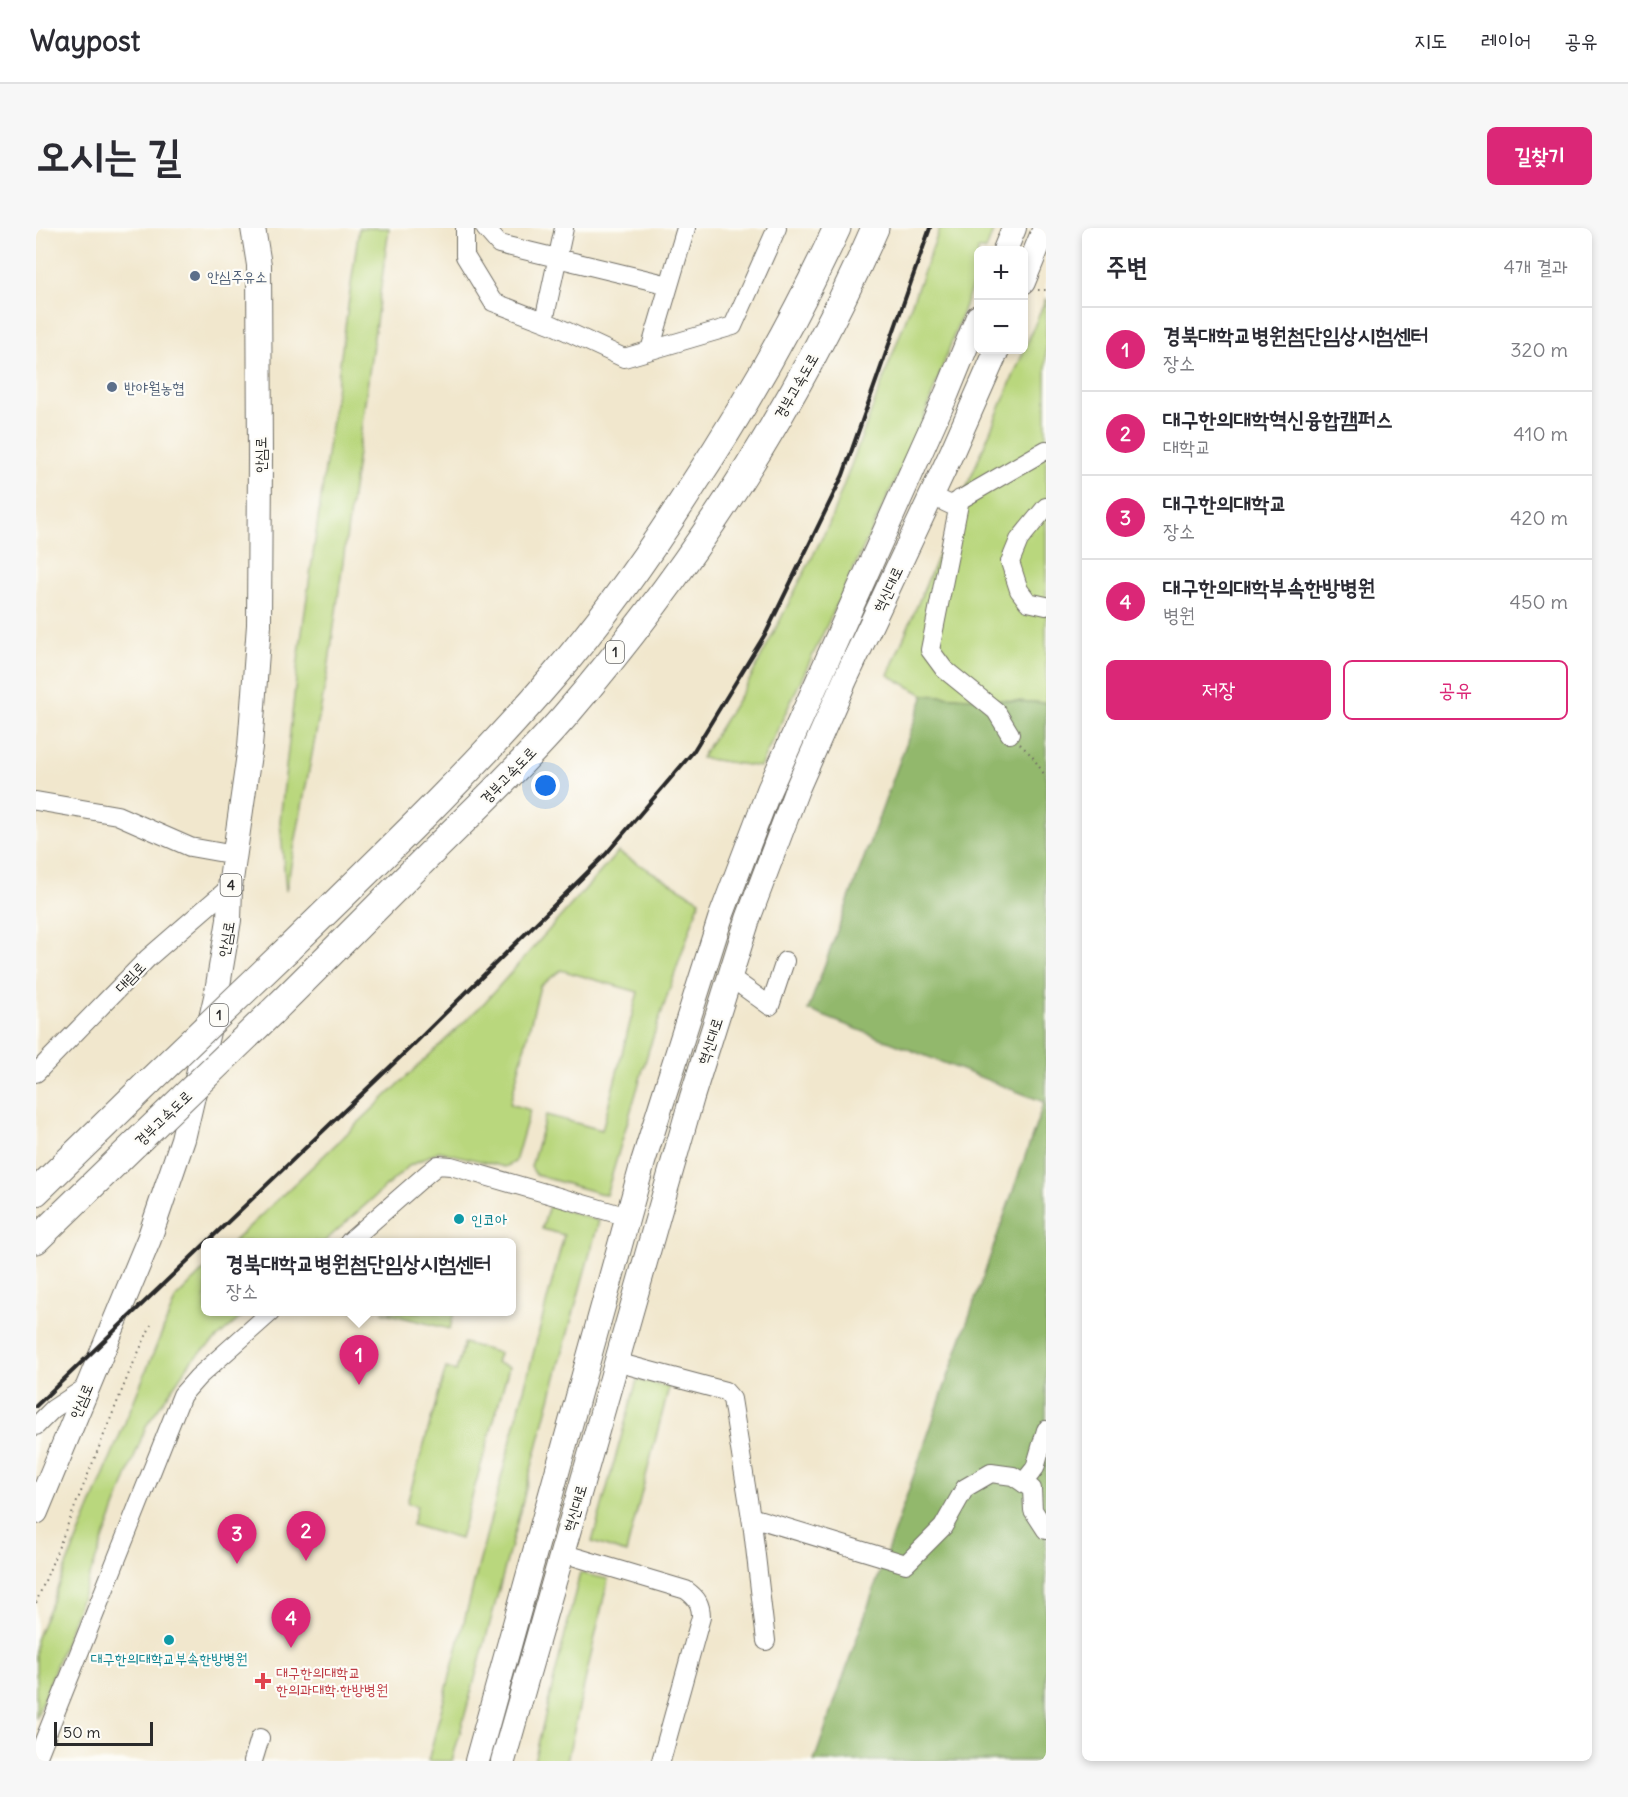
<!DOCTYPE html>
<html lang="ko">
<head>
<meta charset="utf-8">
<style>
  :root { --surface:#fff; --page:#f7f7f7; --text:#2b2b33; --muted:#7c7c81; --line:#e1e1e2; --accent:#db2777 }
  body { margin:0; font-family:Delius,"Poor Story",sans-serif; background:var(--page); color:var(--text) }
  .controls { position:absolute; right:18px; top:18px; display:grid; overflow:hidden; border-radius:9px; box-shadow:0 3px 9px #0003 }
  .controls button { width:54px; height:54px; display:grid; place-items:center; padding:0; border:0; border-bottom:2px solid var(--line); background:var(--surface); color:var(--text); font:30px sans-serif }
  .scale { position:absolute; left:18px; bottom:15px; width:99px; box-sizing:border-box; padding-left:6px; border:3px solid #2b2b2b; border-top:0; font-size:16px; line-height:21px; white-space:nowrap; color:#2b2b2b; -webkit-text-stroke:4px #fdfcf7; paint-order:stroke }
  .you { position:absolute; left:510px; top:558px; width:21px; height:21px; margin:-15px; border:4px solid #fff; border-radius:50%; background:#1a73e8; box-shadow:0 0 0 9px #1a73e833 }
  .badge { display:grid; place-items:center; width:39px; height:39px; border-radius:50%; background:var(--accent); color:#fff; font-size:20px; font-weight:700 }
  .pin { position:absolute; translate:-50% -50px; filter:drop-shadow(0 2px 3px #0008) }
  .pin::after { content:''; position:absolute; top:32px; width:21px; height:18px; background:inherit; clip-path:polygon(0 0,100% 0,50% 100%) }
  .popup { position:absolute; left:165px; top:1010px; width:315px; height:78px; box-sizing:border-box; display:grid; place-content:center; border-radius:9px; background:var(--surface); filter:drop-shadow(0 2px 4px #0005); font-size:20px; white-space:nowrap; color:var(--muted) }
  .popup b { font-size:22px; color:var(--text) }
  .popup::after { content:''; position:absolute; left:50%; top:100%; margin-left:-12px; border:12px solid transparent; border-top-color:var(--surface) }
  .list { margin:0; padding:0; list-style:none }
  h2 { display:flex; justify-content:space-between; align-items:center; height:78px; margin:0; padding:0 24px; font-size:26px }
  h2 small { font-size:20px; font-weight:400; color:var(--muted) }
  .list li { display:grid; grid-template-columns:39px 1fr auto; gap:18px; align-items:center; box-sizing:border-box; height:84px; padding:0 24px; border-top:2px solid var(--line) }
  .list b { display:block; font-size:22px; white-space:nowrap }
  .list p { margin:0; font-size:20px; white-space:nowrap; color:var(--muted) }
  .list em { font-size:20px; font-style:normal; color:var(--muted) }
  .actions { display:flex; gap:12px; padding:18px 24px }
  .actions a { flex:1; padding:14px 0; border:2px solid var(--accent); border-radius:9px; text-align:center; font-size:21px; color:var(--accent) }
  .actions .main { background:var(--accent); color:#fff }
  .map { position:relative; flex:none; width:1010px; height:1533px; overflow:hidden; border-radius:9px }
  header { display:flex; align-items:center; gap:36px; box-sizing:border-box; height:84px; padding:0 30px; background:var(--surface); border-bottom:2px solid var(--line) }
  header strong { font-size:28px }
  nav { display:flex; gap:33px; margin-inline-start:auto; font-size:21px }
  .intro { display:flex; align-items:center; justify-content:space-between; box-sizing:border-box; height:144px; padding:0 36px }
  h1 { margin:0; font-size:42px }
  .button { padding:15px 27px; border-radius:9px; background:var(--accent); color:#fff; font-size:21px; font-weight:700 }
  main { display:flex; gap:36px; padding:0 36px }
  aside { flex:1; background:var(--surface); border-radius:9px; box-shadow:0 3px 9px #0003 }
  .map>svg:first-child { display:block }
  .green { fill:#b9d77d; stroke:#728154; stroke-width:1.5 }
  .forest { fill:#92b86c; stroke:#5e724c; stroke-width:1.5 }
  .lines { fill:none; stroke-linecap:round; stroke-linejoin:round }
  .minor-casing { stroke:#706d64; stroke-width:20 }
  .major-casing { stroke:#706d64; stroke-width:26 }
  .highway-casing { stroke:#706d64; stroke-width:29 }
  .path { stroke:#706d64; stroke-width:2; stroke-dasharray:1.5 4.5; stroke-linecap:butt }
  .minor { stroke:#fff; stroke-width:18 }
  .major { stroke:#fff; stroke-width:24 }
  .highway { stroke:#fff; stroke-width:27 }
  .rail { stroke:#2b2b2b; stroke-width:4 }
  .highway-bridge-casing { stroke:#706d64; stroke-width:29; stroke-linecap:butt }
  .highway-bridge { stroke:#fff; stroke-width:27 }
  .service-dot { fill:#5c6f8a; stroke:#fdfcf7; stroke-width:2 }
  .culture-dot { fill:#0f9aa8; stroke:#fdfcf7; stroke-width:2 }
  .health-dot { fill:#e0444e; stroke:#fdfcf7; stroke-width:2 }
  .labels { text-anchor:middle; dominant-baseline:central; stroke-width:4.5; stroke-linejoin:round; paint-order:stroke }
  .shield { fill:#fdfcf7; stroke:#6a6a68; stroke-width:1.5 }
  .shield-label { font-size:14px; font-weight:bold; fill:#2b2b2b }
  .service-label { font-size:15px; fill:#4e5e75; stroke:#fdfcf7; text-anchor:start }
  .street-label { font-size:15px; fill:#2b2b2b; stroke:#fdfcf7 }
  .culture-label { font-size:15px; fill:#0d838f; stroke:#fdfcf7; text-anchor:start }
  .health-label { font-size:15px; fill:#be3a42; stroke:#fdfcf7; text-anchor:start }
</style>
</head>
<body>
<header>
<strong>Waypost</strong>
<nav><a>지도</a><a>레이어</a><a>공유</a></nav>
</header>
<div class="intro"><h1>오시는 길</h1><a class="button">길찾기</a></div>
<main>
<div class="map">
<svg width="1010" height="1533" viewBox="0 0 1010 1533">
  <rect width="100%" height="100%" fill="#fdfcf7"/>
  <filter id="ink" filterUnits="userSpaceOnUse"><feTurbulence type="fractalNoise" baseFrequency=".0167" numOctaves="2"/><feDisplacementMap in="SourceGraphic" scale="12" xChannelSelector="R" yChannelSelector="G"/><feConvolveMatrix kernelMatrix="1 2 1 2 8 2 1 2 1" color-interpolation-filters="sRGB"/></filter>
  <filter id="wash" filterUnits="userSpaceOnUse"><feTurbulence type="fractalNoise" baseFrequency=".008" numOctaves="4" result="noise"/><feDisplacementMap in="SourceGraphic" scale="24" xChannelSelector="R" yChannelSelector="G"/><feGaussianBlur stdDeviation="1.35" result="paint"/><feColorMatrix in="noise" values="0 0 0 0 0 0 0 0 0 0 0 0 0 0 0 0 0 1.4 0 .05"/><feComposite in="paint" operator="in"/></filter>
  <g filter="url(#wash)">
    <rect width="100%" height="100%" fill="#f1e7cd"/>
    <path class="green" d="M323 0H353L292 442 250 663 244 593 262 433Z
      M904 0H958L950 22H942V42L884 200 724 539 665 530 712 455 793 296Z
      M1010 70V475L888 467 852 447Z
      M582 624 664 672 613 821 570 967 500 947 495 939 510 887 566 902 602 764 525 742 504 758 474 876 494 882 479 934 469 939 403 923 373 938 288 1014H197L448 775Z
      M513 977 563 993C512 1172 467 1353 416 1533H392L528 1007 506 1001Z
      M170 1040V1084H211L155 1133 110 1198 0 1491V1412L140 1070Z
      M346 1084H418L414 1101Z
      M428 1115 463 1125 460 1135 473 1139 424 1311 376 1297 381 1278 371 1275 410 1140 420 1143Z
      M601 1152 633 1159 590 1325 556 1314Z
      M544 1345 572 1351 531 1533H498Z"/>
    <path class="forest" d="M888 467 1010 475V1533H778L1008 874 772 782Z"/>
  </g>
  <g filter="url(#ink)">
    <g class="lines">
      <g class="minor-casing">
        <path id="minor" d="M429 0V28L457 74 517 97 588 130 697 98 741 0
          M449 0 463 16 633 57
          M508 93 528 0
          M614 122 650 0
          M896 268 915 277 1010 222
          M924 271 894 422 908 441 960 483 974 506
          M1010 279 983 312 974 334 983 362 992 374 1010 378
          M0 573 81 587 154 619 199 627
          M694 749 734 778 749 733
          M0 845 112 730 194 659
          M313 1014 392 945 402 937 415 938 592 989
          M580 1134 689 1163 696 1171 717 1302 730 1413
          M0 1198 17 1181 52 1158
          M987 1255 999 1240 1010 1202
          M715 1289 870 1336 907 1299 929 1260 955 1245 977 1248 996 1261 997 1282 1010 1302
          M526 1325 650 1362C661 1370 665 1376 665 1389L625 1533
          M0 1533 146 1167 162 1149 235 1084
          M217 1533 224 1510"/>
      </g>
      <g class="major-casing">
        <path id="major" d="M969 22 978 0
          M987 54 1009 0
          M0 1284 113 1011 147 911 180 769 193 692 194 659 214 519 223 397 224 230 223 37 217 0
          M441 1533 607 934 684 691 733 562 911 165 942 89
          M467 1533 656 869 712 691 761 561 809 452 916 224 961 122"/>
      </g>
      <g class="highway-casing">
        <path id="highway" d="M251 722C342 633 434 546 517 449 568 390 613 326 655 260 710 177 759 91 801 0
          M235 785C291 730 346 674 402 618 445 576 488 534 528 489 654 342 761 178 839 0
          M0 964 114 853
          M0 1012 100 915"/>
      </g>
      <path class="path" d="M1002 62H1010
        M984 516 996 528 1010 549
        M0 1375 93 1145 115 1097"/>
      <use href="#minor" class="minor"/>
      <use href="#major" class="major"/>
      <use href="#highway" class="highway"/>
      <path class="rail" d="M171 1014 378 816 570 626 657 524 731 403 807 247 894 0
        M0 1178 170 1015"/>
      <g class="highway-bridge-casing">
        <path id="highway-bridge" d="M114 853 251 722
          M100 915 235 785"/>
      </g>
      <use href="#highway-bridge" class="highway-bridge"/>
    </g>
  </g>
  <g class="service-dot">
    <circle cx="159" cy="48" r="6"/>
    <circle cx="76" cy="159" r="6"/>
  </g>
  <g class="culture-dot">
    <circle cx="423" cy="991" r="6"/>
    <circle cx="133" cy="1412" r="6"/>
  </g>
  <path class="health-dot" d="M224 1444h6v6h6v6h-6v6h-6v-6h-6v-6h6z"/>
  <g class="labels">
    <g class="shield">
      <rect x="570" y="413" width="18" height="22" rx="4.5"/>
      <rect x="184.5" y="646" width="21" height="22" rx="4.5"/>
      <rect x="174" y="776" width="18" height="22" rx="4.5"/>
    </g>
    <g class="shield-label">
      <text x="579" y="424">1</text>
      <text x="195" y="657">4</text>
      <text x="183" y="787">1</text>
    </g>
    <g class="service-label">
      <text x="171" y="48">안심주유소</text>
      <text x="88" y="159">반야월농협</text>
    </g>
    <g class="street-label">
      <text transform="translate(760 158) rotate(-60)">경부고속도로</text>
      <text transform="translate(224 227) rotate(-90)">안심로</text>
      <text transform="translate(852 361) rotate(-65)">혁신대로</text>
      <text transform="translate(472 547) rotate(-46)">경부고속도로</text>
      <text transform="translate(190 711) rotate(-81)">안심로</text>
      <text transform="translate(94 749) rotate(-46)">대림로</text>
      <text transform="translate(674 813) rotate(-72)">혁신대로</text>
      <text transform="translate(127 890) rotate(-44)">경부고속도로</text>
      <text transform="translate(45 1173) rotate(-67)">안심로</text>
      <text transform="translate(539 1280) rotate(-74)">혁신대로</text>
    </g>
    <g class="culture-label">
      <text x="435" y="991">인코아</text>
      <text x="133" y="1430" text-anchor="middle">대구한의대학교부속한방병원</text>
    </g>
    <g class="health-label">
      <text x="240" y="1444">대구한의대학교<tspan x="240" dy="17">한의과대학·한방병원</tspan></text>
    </g>
  </g>
</svg>
<div class="controls">
<button>+</button>
<button>−</button>
</div>
<div class="scale">50 m</div>
<div class="you"></div>
<div class="pin badge" style="left:323px;top:1157px">1</div>
<div class="popup"><b>경북대학교병원첨단임상시험센터</b>장소</div>
<div class="pin badge" style="left:270px;top:1333px">2</div>
<div class="pin badge" style="left:201px;top:1336px">3</div>
<div class="pin badge" style="left:255px;top:1420px">4</div>
</div>
<aside>
<h2>주변<small>4개 결과</small></h2>
<ul class="list">
<li><span class="badge">1</span><div><b>경북대학교병원첨단임상시험센터</b><p>장소</p></div><em>320 m</em></li>
<li><span class="badge">2</span><div><b>대구한의대학혁신융합캠퍼스</b><p>대학교</p></div><em>410 m</em></li>
<li><span class="badge">3</span><div><b>대구한의대학교</b><p>장소</p></div><em>420 m</em></li>
<li><span class="badge">4</span><div><b>대구한의대학부속한방병원</b><p>병원</p></div><em>450 m</em></li>
</ul>
<div class="actions"><a class="main">저장</a><a>공유</a></div>
</aside>
</main>
</body>
</html>
